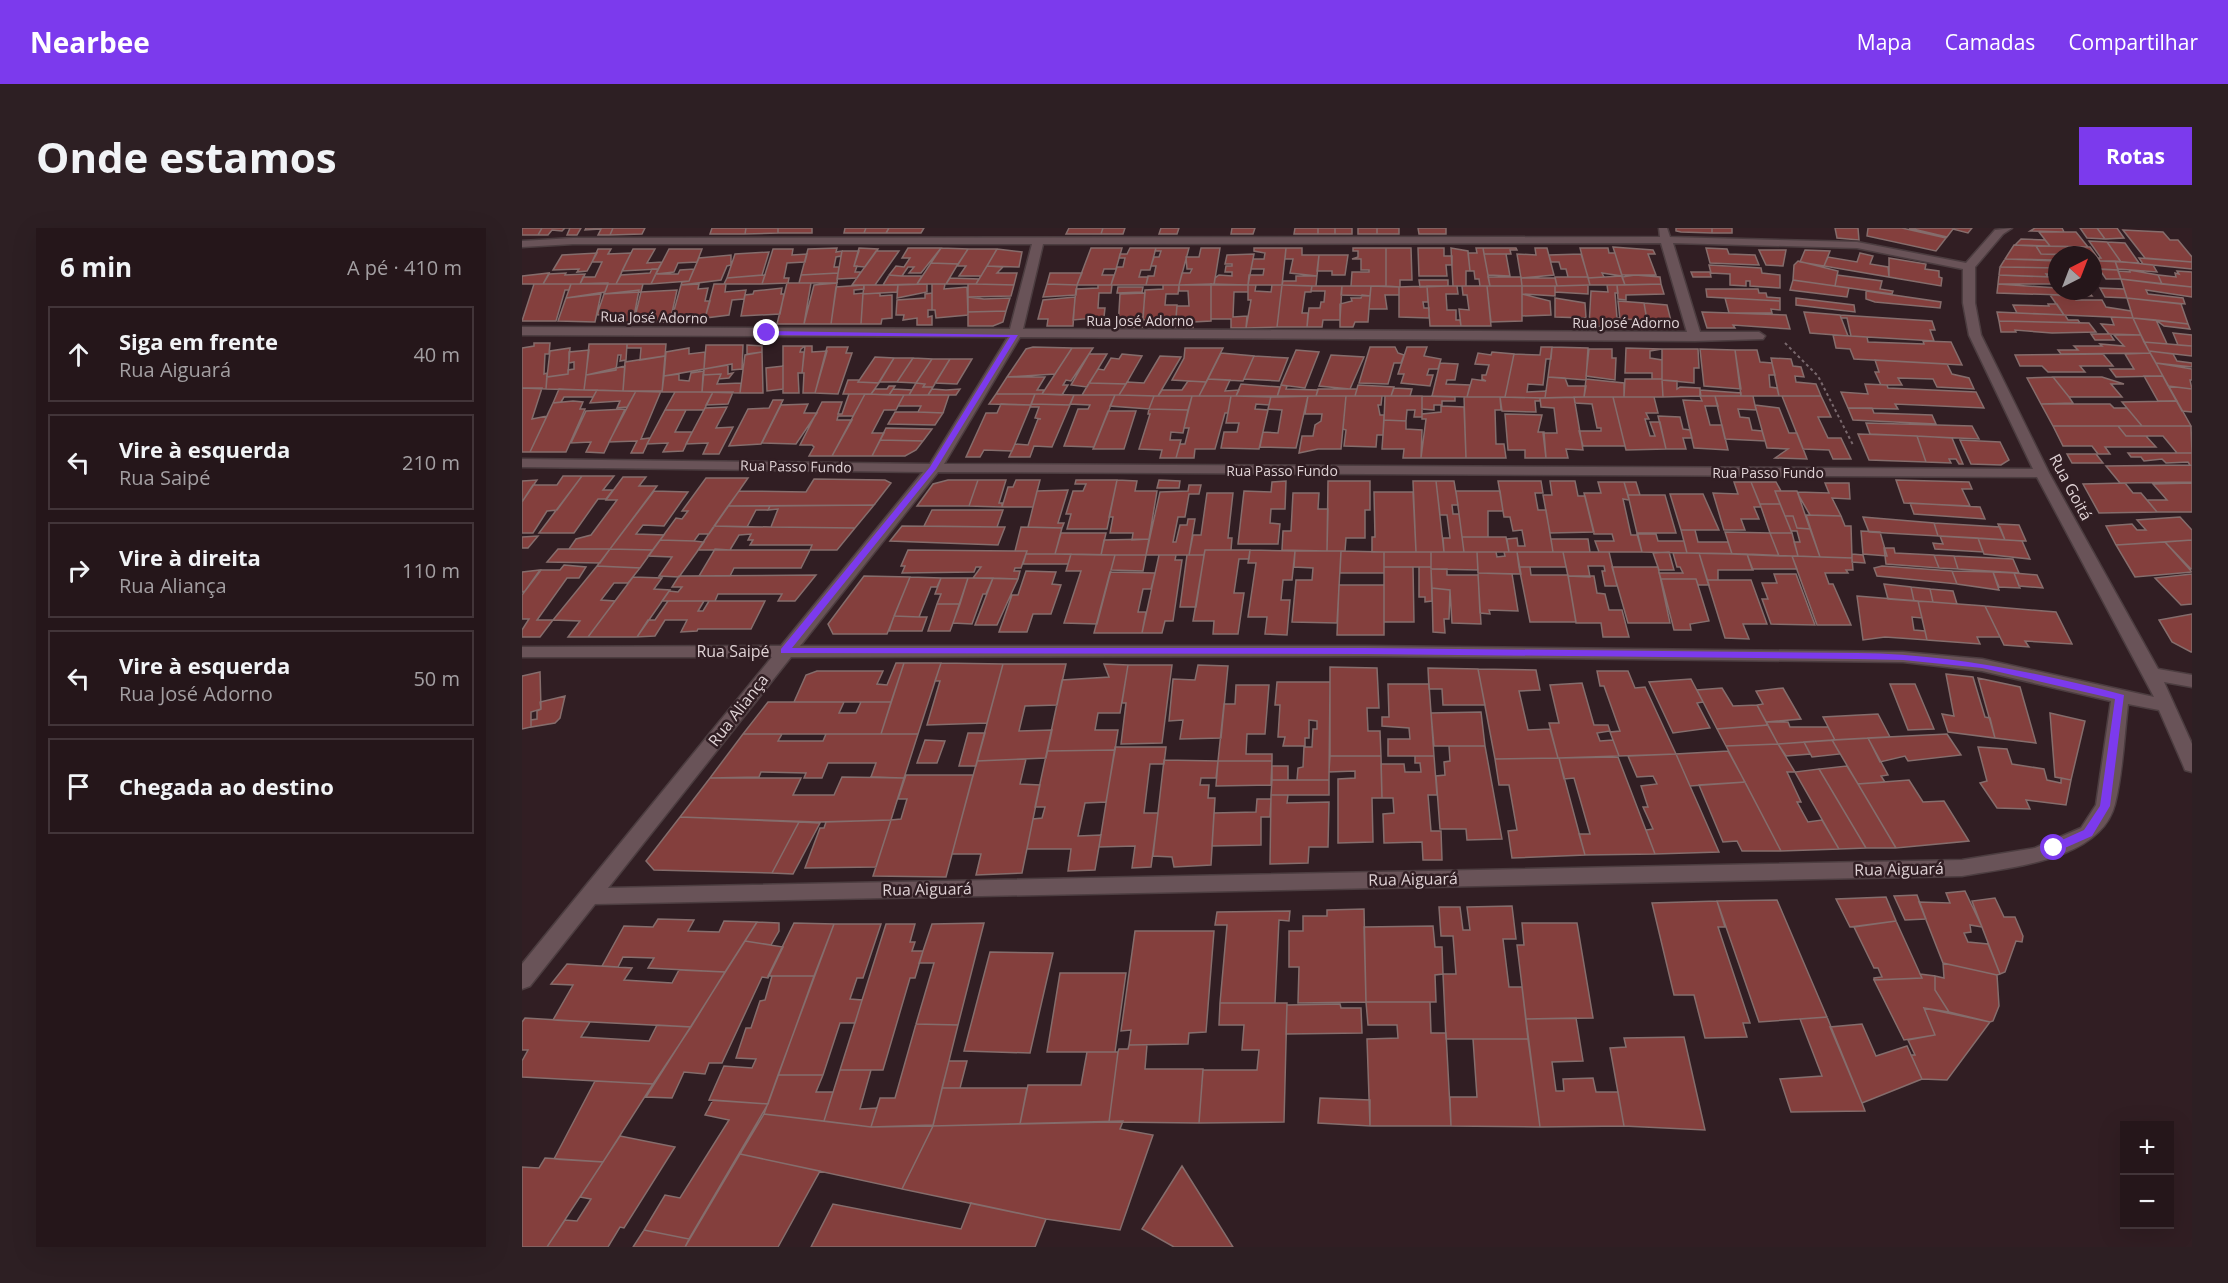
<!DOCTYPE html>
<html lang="pt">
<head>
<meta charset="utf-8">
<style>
  :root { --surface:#25161a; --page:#2d1f23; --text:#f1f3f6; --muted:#a39fa2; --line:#423539; --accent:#7c3aed }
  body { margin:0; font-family:"Open Sans",sans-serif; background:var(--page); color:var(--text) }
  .controls { position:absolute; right:18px; bottom:18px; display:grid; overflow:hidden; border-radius:0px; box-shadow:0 6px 24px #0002 }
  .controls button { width:54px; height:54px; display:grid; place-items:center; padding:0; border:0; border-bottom:2px solid var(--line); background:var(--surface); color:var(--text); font:30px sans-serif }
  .compass { position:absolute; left:1526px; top:18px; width:54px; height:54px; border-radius:50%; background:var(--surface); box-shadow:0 6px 24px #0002; rotate:42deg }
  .stop { position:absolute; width:18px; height:18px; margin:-14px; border:4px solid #7c3aed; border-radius:50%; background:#fff }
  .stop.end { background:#7c3aed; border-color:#fff; box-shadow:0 2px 6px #0008 }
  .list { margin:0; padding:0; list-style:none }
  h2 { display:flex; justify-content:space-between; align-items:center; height:78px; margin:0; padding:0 24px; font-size:26px }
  h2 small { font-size:20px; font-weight:400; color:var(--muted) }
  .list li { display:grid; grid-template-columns:39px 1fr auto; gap:18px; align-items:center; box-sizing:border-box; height:96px; margin:0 12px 12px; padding:0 12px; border:2px solid var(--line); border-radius:0px }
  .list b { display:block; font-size:22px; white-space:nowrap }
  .list p { margin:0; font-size:20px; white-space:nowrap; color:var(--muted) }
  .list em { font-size:20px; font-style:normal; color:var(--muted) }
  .icon { flex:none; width:33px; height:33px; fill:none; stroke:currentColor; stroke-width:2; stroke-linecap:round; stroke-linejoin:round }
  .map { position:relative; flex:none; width:1670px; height:1019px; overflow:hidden; border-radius:0px }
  header { display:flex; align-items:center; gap:36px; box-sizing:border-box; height:84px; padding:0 30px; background:var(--accent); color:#fff }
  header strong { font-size:28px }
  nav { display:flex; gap:33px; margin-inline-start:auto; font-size:21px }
  .intro { display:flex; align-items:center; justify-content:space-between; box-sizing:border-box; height:144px; padding:0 36px }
  h1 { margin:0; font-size:42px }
  .button { padding:15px 27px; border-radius:0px; background:var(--accent); color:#fff; font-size:21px; font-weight:700 }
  main { display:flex; gap:36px; padding:0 36px }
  aside { flex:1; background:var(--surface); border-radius:0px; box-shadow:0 6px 24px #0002 }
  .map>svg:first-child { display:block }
  .building { fill:#843f3d; stroke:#856d6c; stroke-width:1.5 }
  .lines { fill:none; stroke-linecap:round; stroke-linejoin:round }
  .street-casing { stroke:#4c3d40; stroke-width:3 }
  .path { stroke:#79686d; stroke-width:2; stroke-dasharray:3 3; stroke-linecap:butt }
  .street { fill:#695358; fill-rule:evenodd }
  .route { fill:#7c3aed }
  .labels { text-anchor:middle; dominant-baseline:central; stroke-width:5; stroke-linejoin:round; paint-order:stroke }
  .far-street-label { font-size:14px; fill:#dfd2d5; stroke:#311e23 }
  .street-label { font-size:16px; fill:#dfd2d5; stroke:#311e23 }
</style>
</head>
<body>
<header>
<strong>Nearbee</strong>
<nav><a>Mapa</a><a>Camadas</a><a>Compartilhar</a></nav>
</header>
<div class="intro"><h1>Onde estamos</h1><a class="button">Rotas</a></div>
<main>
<aside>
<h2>6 min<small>A pé · 410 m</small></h2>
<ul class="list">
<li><svg class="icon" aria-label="ahead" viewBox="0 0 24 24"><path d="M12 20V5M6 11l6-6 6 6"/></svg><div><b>Siga em frente</b><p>Rua Aiguará</p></div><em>40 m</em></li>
<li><svg class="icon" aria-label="left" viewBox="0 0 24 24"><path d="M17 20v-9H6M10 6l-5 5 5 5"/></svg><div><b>Vire à esquerda</b><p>Rua Saipé</p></div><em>210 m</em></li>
<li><svg class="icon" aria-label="right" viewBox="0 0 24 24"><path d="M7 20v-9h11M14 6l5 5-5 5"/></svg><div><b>Vire à direita</b><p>Rua Aliança</p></div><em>110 m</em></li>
<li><svg class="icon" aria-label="left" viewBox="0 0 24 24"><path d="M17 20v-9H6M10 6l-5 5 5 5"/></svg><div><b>Vire à esquerda</b><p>Rua José Adorno</p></div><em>50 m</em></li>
<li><svg class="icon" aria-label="arrive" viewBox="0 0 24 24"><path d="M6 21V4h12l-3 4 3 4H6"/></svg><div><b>Chegada ao destino</b></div></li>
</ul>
</aside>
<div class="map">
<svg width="1670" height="1019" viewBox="0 0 1670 1019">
  <rect width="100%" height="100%" fill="#311e23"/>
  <path class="building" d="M0 0H20L16 7H0Z
    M20 0H59L55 7H45L48 0H43L40 3 30 2 26 7H16Z
    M64 0H91L88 7H76L79 1 63 2Z
    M91 0H123L120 6 88 7Z
    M190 0H224L223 6H188Z
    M224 0H256V5L223 6Z
    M256 0H290V5H256Z
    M323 0H344L342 5H322Z
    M344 0H367L364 5H342Z
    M367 0H402L399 5H364Z
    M547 0H581L579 6H544Z
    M581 0H603L601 6H579Z
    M639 0H657L655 6H637Z
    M710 0H733L731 6H709Z
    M773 0H796V6H772Z
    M796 0H813V6H796Z
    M813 0H830V6H813Z
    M836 0H855V6H836Z
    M855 0H877V6H855Z
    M896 0H924V6H897Z
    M1154 0H1190V5L1159 4 1154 3Z
    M1190 0H1210V5H1190Z
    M1313 0H1336L1337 12 1315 10Z
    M1346 0H1380L1424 10 1414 23 1345 8Z
    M1387 0H1450L1446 5 1431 1 1425 9Z
    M1513 0H1540L1542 4 1508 3Z
    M1558 0H1575L1583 11 1565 10Z
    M1575 0H1595L1602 10 1583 11Z
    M1601 2 1641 4 1648 12H1656L1670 29V34L1623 30Z
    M1517 4H1554L1566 19 1528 18Z
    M1499 11 1523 12 1528 18 1493 17Z
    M1567 13 1585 14 1599 34 1578 33 1576 30H1579Z
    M1585 14 1603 15 1617 35 1599 34Z
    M1492 17 1514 18 1519 26 1548 27H1535V32L1483 31Z
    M1514 18 1568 19 1578 33H1571V27L1519 26Z
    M1091 19 1131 22 1133 26H1126L1134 47H1100Z
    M315 20 314 24 320 23 319 28 314 29 312 39H317L316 45 279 47 286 21Z
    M337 20 356 21 343 39 332 38Z
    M386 20H419L399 45H387L392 39H386L380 48 367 47 374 38 382 39 388 30H380Z
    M419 20 446 21 436 36 409 35Z
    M569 20H600L594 41H582L580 47H592L589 57H555Z
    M608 20H634L628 42H619L617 49H626L624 57H589L595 39H601L603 30H597L598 26H605Z
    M634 20H667L657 57H624L626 48H632L634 38H629L632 29H637L639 23H633Z
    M679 20H698L692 57H657L660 45H668L670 41H665L664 29H677Z
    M732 20H764L760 57H726L727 47H741L742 41H729L731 31H742L743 25 732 23Z
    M764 20H780V27H797L795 48 768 45 771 31H763Z
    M831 20H864V58H829L830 44H847V42H839V31H830L836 29V23H831Z
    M864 20H889L890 52H878V59L864 58Z
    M896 20H922V28H930V37H924L925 48H897Z
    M929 20 946 23 948 43H944V58H931Z
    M954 20H961L968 58H958L957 51H953L952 43H948L946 25H955Z
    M961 20H994L995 22H988L989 26H962Z
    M1013 20H1025L1032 47 999 50 995 26 1014 27Z
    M1058 20H1086L1087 25H1093L1100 48 1080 45 1082 49 1066 50Z
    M1184 20 1205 21 1207 26 1233 27 1237 37 1188 35Z
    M76 21H89L86 26 109 25 94 56H58L61 49H73L80 34H70Z
    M111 21H133L125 35 140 34 136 41 100 43Z
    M147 21H180L175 34 156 35 152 44 134 46Z
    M251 21H271L270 27 285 26 283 34 265 35 262 50H267L266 55 240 56Z
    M446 21H475L459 48H437L444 38H435Z
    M475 21 500 24 497 39 465 38Z
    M1237 22H1264L1261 38 1244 37Z
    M1283 22 1308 23 1302 38 1278 34Z
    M320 23H337L332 38H335L333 44H339L335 50 315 51Z
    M354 23H377L353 57H330Z
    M247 24 240 47 205 50 213 26Z
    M75 25 65 43 55 44 57 41 31 42 40 27Z
    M1338 25 1351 28 1348 36 1366 39 1367 49 1302 38 1306 29 1335 34Z
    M732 26 726 57H692L693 50 697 47 710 48V44H703L704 38H710V36H703L705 27Z
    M962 26H984L988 48 966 47Z
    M1059 26 1066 49H1046L1044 41H1039L1037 34H1029L1027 27Z
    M209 27V37L205 38 199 52 159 57 160 54 167 53 177 30Z
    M797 27H826L823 47H810V43H795Z
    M1367 30 1404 36 1403 41 1417 43V49L1420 50 1419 58 1367 49Z
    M1617 30 1670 34V41L1621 36Z
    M1483 31 1535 33V40L1478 39Z
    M1276 33 1316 43 1313 58 1271 52 1272 37Z
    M1571 33H1593L1596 42 1579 41Z
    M1593 33 1631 37 1635 44 1596 41Z
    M409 35 436 36 424 56H395Z
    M1187 37 1239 40 1240 45 1258 47V60L1228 58V53H1224V58L1208 57V46L1189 45Z
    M465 38 481 39 475 45H495L492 57 454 56Z
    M1478 39 1535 40V47L1524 46 1526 49 1477 47Z
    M130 41H136L129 56H94L99 47 128 45Z
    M172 41 167 53 129 56 134 46H156L158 42Z
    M1571 41 1596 42 1599 51H1584L1580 45H1571Z
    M1607 42 1636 47 1640 56 1599 51 1596 43 1608 44Z
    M1655 43 1670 44V59L1640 56 1636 47 1654 49 1653 45 1657 46Z
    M1169 44H1188L1189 49H1171Z
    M27 45 21 56H0V48Z
    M44 45 43 47 63 46 58 56H21L27 46Z
    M316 45 315 55H277L279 47Z
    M528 45H560L555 57 525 56Z
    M243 47 240 56H202L205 50Z
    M367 47 380 48H400L395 56 361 57Z
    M1113 47 1138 49 1139 56 1103 57 1100 49Z
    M1315 47 1360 53 1358 61 1371 63 1370 66 1313 58Z
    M1477 47 1535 49V56H1476Z
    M774 48H795L794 58 760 57 761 53H774Z
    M1100 48 1103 57H1068L1066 50Z
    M966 49H999L1000 58H968Z
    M1033 49H1066L1068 57 1035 58Z
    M428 50 457 51 454 56H424Z
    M999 50H1033L1035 58H1000Z
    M1599 51 1670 59V69L1624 62 1626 66 1661 70 1663 76 1605 70Z
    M897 52H926V58L898 59Z
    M1271 52 1327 60 1325 69 1268 62Z
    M265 55H289L282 96H255Z
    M315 55 309 96H282L292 57Z
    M12 56H49L47 62H43L34 93H0Z
    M49 56 86 55V56L83 64 44 70Z
    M86 56H121L119 64 82 66Z
    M177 56 176 61 186 60 183 73H188L183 90H150L159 57Z
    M192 56H204L203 64 224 62 222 71 210 72 207 87 183 90Z
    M405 56V64L375 70 376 57Z
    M410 56H423L422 61 445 59 446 87 414 90 413 82H410Z
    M446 56H454L492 57 489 68 446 69Z
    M525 56 555 57 554 67 521 69Z
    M689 56V93L671 94V100H653L655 78H667L666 63H657V57Z
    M689 56 726 57V64H712L711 89 725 88 724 100H709V91H689Z
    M1139 56 1142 66 1104 67V72L1096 71 1095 57Z
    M1476 56 1535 60V63H1566L1570 68 1475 65Z
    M342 57H376L375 64 341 66Z
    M342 57V61L332 62V66L341 65 339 96H309L314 59Z
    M576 57H590L589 65H577L576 80H583L582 89 551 92 554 61 576 60Z
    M641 57H657L656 66H644L643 77H655L654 91 621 92 623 62 641 61Z
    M726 57H734L733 63 749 64 750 57H760L755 99 724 100 729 72H726Z
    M760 57 790 58 789 64H783L780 85H786L785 99H755Z
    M1066 57V66L1033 64V58Z
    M1085 57H1095L1096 65H1093L1095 90H1098L1099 99 1067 98 1069 63 1086 64Z
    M790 58H820L818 92H801L800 99H785L787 80H798L799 74H802L803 63H789Z
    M820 58H849L848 68 819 67Z
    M849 58 877 59V67H863L865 81H847Z
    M905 58 906 74H901L902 80H907V90L877 89V59Z
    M905 58H935L936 66H924L925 82H934V92H938L939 98H908Z
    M940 58H965L969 98H939L937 81 947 82 945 67H941Z
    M965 58H1000V93L969 94Z
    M1000 58H1033V68L1000 66Z
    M596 59H621L620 64 595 65Z
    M260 60 259 66H262L258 86 219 88 223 67 231 66 232 63Z
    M1578 60 1602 61 1605 70 1583 69Z
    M1184 61H1236L1237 65H1244L1245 69 1258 70V73L1185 69Z
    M117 62 111 94H88L91 86 75 87 82 66Z
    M155 62 148 94H130L125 90 113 89 119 64Z
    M1344 63 1419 74 1418 80 1353 74 1344 71Z
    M358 65V68L370 67V90L360 91 359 96H339L341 66Z
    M410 65V82H406V89L410 88V97H395V90L381 92 382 87H374L375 72 403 70V66Z
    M623 65 620 100H596L598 66Z
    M79 66 73 94 36 93 44 70Z
    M1000 66 1028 73 1029 87 1000 88Z
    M840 67 848 68 846 94H833L831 99H818V76L830 73 829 70H839Z
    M1528 67 1551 68 1554 72H1580L1584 79 1609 83 1611 90 1542 87Z
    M446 69 462 71 488 70 484 83 446 84Z
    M553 69 551 98H525L526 91H516L521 72Z
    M1033 70 1063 75 1064 90 1033 89Z
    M1203 70 1258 73V82L1249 81 1250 85H1207Z
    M1274 70 1332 77 1333 84 1274 77Z
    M1605 70 1659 76 1666 96 1611 90Z
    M1096 73 1122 75 1125 92 1098 91Z
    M1122 75 1145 77 1150 97 1126 99Z
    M1526 76H1535L1542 87 1495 85 1491 77 1527 78Z
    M484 83 481 94 471 98H446V84Z
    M1180 84 1264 87 1268 101 1211 97 1213 100H1185Z
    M1282 84 1318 87 1326 108 1288 105Z
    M1475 84 1543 87 1546 92H1556L1558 95 1477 93Z
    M1318 87 1410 93 1413 102H1408L1412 113 1329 108 1325 90H1319Z
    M1589 89 1611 90 1619 107 1587 106 1579 96 1592 97Z
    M1611 90 1634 92 1645 116 1622 114Z
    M1634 92 1666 96 1668 101 1642 98Z
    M1477 93 1567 95 1574 104 1530 105 1493 102 1494 104H1479Z
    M1651 105 1670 107V118L1656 117Z
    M1569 106H1588L1592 112H1573Z
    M1311 107 1345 109 1346 114 1402 116 1401 113 1429 114 1440 137 1332 131 1328 121 1314 120Z
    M1592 107H1619L1628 125 1539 126 1536 122H1556L1552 118H1580L1578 116 1602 118Z
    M1622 114 1670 118V128L1627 123Z
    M12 115H28L27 126H23L22 146 25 145 24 161 0 160V120L12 118Z
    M67 116H105L104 132 98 133 99 127H96L94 142 64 147Z
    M105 116H144L143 128 118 132 119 120H105Z
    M184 117H221L220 141 210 142V136L182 141Z
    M225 117 240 118V124L225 126Z
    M261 118H283L279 121 278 124H282L280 145H276L277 165H261Z
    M283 118H290V124L305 123 293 165H281L282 145H280Z
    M305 119H326L324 125H330L316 166 293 165Z
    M511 119 550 120 533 146 485 149 504 121Z
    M848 119H873L876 125 882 127 879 135H872L866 156 837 155Z
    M885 119H905L902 128 919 131 916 141H907L905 147H911L908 158 879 155 882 146H876Z
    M1019 119H1030L1029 131H1024L1021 157 1006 156 1005 164 1024 163 1023 170 983 169 992 126 1018 127Z
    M1030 119 1066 120 1064 152 1026 149Z
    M48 120 46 146 25 149 28 123Z
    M167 120V126L183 124 182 141 142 148 144 124Z
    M550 120H571L549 153 544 152 541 157H546L540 167 520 166Z
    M663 120H701L684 154 650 152 662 130Z
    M1104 120 1140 121 1128 123V130L1140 132V151H1130V145H1103Z
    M1067 121H1090V130H1094L1093 152 1064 148Z
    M1140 121H1176L1177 140H1172V155L1140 152Z
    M1178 121 1213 122 1219 161 1182 158Z
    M67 122 62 162 24 161 25 149 46 146V142L52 141V134L47 135V124Z
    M774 122 797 124 783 160 759 157Z
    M1213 122H1235L1238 134 1250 135 1253 147H1247L1248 159 1255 160 1257 168H1219Z
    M1627 123 1651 126 1655 133 1670 135V139L1634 135Z
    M240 124 241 165H218L223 127Z
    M970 124 992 126 983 169H945L950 151 964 153 960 151V147H964L967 137 953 136 956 125 969 127Z
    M699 125 732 128 721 153 686 151Z
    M1628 125 1641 148 1594 149 1588 141H1612L1603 126Z
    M567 126H585L565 159 549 157Z
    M600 126 620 128 604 156 567 155 576 141 582 142 589 130 597 131Z
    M1581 126 1591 138H1558L1563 144H1526L1520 138H1498L1493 127Z
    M809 127 842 129 828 161 797 158Z
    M143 128 140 164 101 163 103 134Z
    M638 128 659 129 636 168 597 167 605 154 622 155Z
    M732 128 766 130 757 153 722 151Z
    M353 129 372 130 357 155 336 154Z
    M372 130H391L375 154H357Z
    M391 130 410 131 394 155 375 154Z
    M1249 130 1269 131 1271 138 1279 139 1282 149 1273 148 1274 154 1294 156 1299 168H1257Z
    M410 131H428L411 159H401L403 156 394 155Z
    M428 131H450L435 156 413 155Z
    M1353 132 1425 136 1430 146 1447 150 1452 161 1415 159 1411 151 1376 150 1380 157H1359L1353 144H1357Z
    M918 135 936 136 933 152H925L924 156 948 157 945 169 910 168Z
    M1634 135 1670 141V152H1668L1670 161 1646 158Z
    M206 137V146L211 145 207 150 197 151 199 146 181 147 182 141Z
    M103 138 101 163 62 162 64 147Z
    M261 138V161L245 163 244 140Z
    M182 143 180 164H140L142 148 157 146V152L167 153 169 145Z
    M199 146 195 156 219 155 218 165 180 164 181 147Z
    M1622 148H1641L1655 173H1636Z
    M485 149H523L515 162H522L520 166H474Z
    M1026 149 1043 150 1046 158H1064L1062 169 1023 170Z
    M1531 149H1580L1602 156H1589L1600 169H1547Z
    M1531 149 1547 169 1551 175 1519 176 1505 150Z
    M686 151 708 152 703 163 717 162 714 168H677Z
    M1064 151 1102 155V169H1062Z
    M1103 151H1140L1141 169H1102Z
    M326 152H337L336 154 357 155 349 166H321Z
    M1140 152 1155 153V161L1158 159 1178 160V168L1141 169Z
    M666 153 684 154 677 168H636L640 162H660Z
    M394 155 403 156 401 159H411L406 167H387Z
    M567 155 604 156 597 167H560Z
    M719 156 758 159 755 169 714 168Z
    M1343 156 1365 157 1366 160 1454 164 1462 180 1373 176 1376 181 1326 180 1319 164 1346 166Z
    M759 157 765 158 764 161 796 162 794 168 755 169Z
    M836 157 872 159 869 168H833Z
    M367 158H373L367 167 349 166 353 161H365Z
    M1646 158 1670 161V184L1660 183Z
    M0 160H20L10 191 25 188 8 224H0Z
    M872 160 890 161 888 168H869Z
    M37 161 62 162H75L71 169H42L39 174 31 175Z
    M371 161 390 162 387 167H367Z
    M410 161 424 162 438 161 434 167H406Z
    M796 161H835L833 168H794Z
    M75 162 101 163H114L105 179 95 180 98 173 68 175Z
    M1178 162 1219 165V168H1179Z
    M114 163H139L119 211 128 210 121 225H109L115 213 87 214Z
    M153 164H191L182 182H143Z
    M191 164H211L206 176 184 177Z
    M327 166H343L331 188H316L315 192H330L310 228H287L292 219 290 217H278L300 174H320L316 186H320Z
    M343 166 382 167 374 182H362L350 205H362L350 228H310Z
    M474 166H513L509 177 467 176Z
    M513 166H520L552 167 548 177 509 176Z
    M382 167H427L421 185 396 184 399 178H376Z
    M552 167H593L572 219 542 218 556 181H566L568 177 548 176Z
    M593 167H597L632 168 627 181 588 178Z
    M632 168H670L666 182 627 181Z
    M670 168H709L706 185H703L693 221H673L672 230H654L658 216H663L667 200H662Z
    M709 168H749L747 177 734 176 733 181 746 182 737 221 699 220 702 204H715L717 195H704Z
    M749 168H786L774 220 738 219 741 204 756 205 760 182 746 181Z
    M786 168H824L819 221H796L777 225 780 208H791L793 197 799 193 800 186H783Z
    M824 168H860L859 177H856L858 187H862L861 207H855L854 219 822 218 824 202 821 201Z
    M863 168H900V189H892L893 182H885L884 193 862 192Z
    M900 168 933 169V173H920V177H912V182L900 181Z
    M1178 168H1193L1196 178H1183L1188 197H1200L1206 222 1172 220 1161 172 1180 173Z
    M1193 168H1231L1234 182 1216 181 1218 189 1227 190 1230 202 1240 203 1243 213 1203 211Z
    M1260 168H1299L1309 189H1296L1306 210H1319L1329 231H1311L1307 222 1281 221Z
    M942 169H978L979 182H973L974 216H982L984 230H944Z
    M978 169 1018 170V173H1013L1014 184 980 183Z
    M1052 169 1061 222 1044 221 1046 230H1024L1021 205H1035L1032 180 1019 179 1018 170Z
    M1052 169H1091L1103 218H1061L1057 203H1079V200H1075L1070 176 1053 175Z
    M1091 169H1132L1136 185H1124L1127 191H1123L1128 208H1133L1128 194H1138L1144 221 1104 222Z
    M251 172H261L239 216 207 218 226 181 247 180Z
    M51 173 61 174 58 181H63L44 224H8L31 175Z
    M1655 173 1669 198H1620L1600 174Z
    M286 176 282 185H295L274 216 240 215 259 177Z
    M479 176 509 177 490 223 462 222 458 229H444L464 185H475Z
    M509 176 548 177 530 219 512 218 508 229H487L493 216 506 217 516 191H519L513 190 517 179H508Z
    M1519 176H1588L1592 180H1605L1620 198H1531Z
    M1233 177 1257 180 1267 205H1275L1285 231 1253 230 1266 221 1245 220Z
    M919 178 942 179 944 230H899L904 191H900V186L919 184Z
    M205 179 194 200 211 199 197 226H181L186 215 164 216 183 180Z
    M1326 180H1350L1352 185 1410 187 1414 196 1331 192Z
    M103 181 82 225 64 224 69 214 49 215 64 183Z
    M627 181 666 182 661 205 649 204 648 212H659L654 230H638L640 222 617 221 628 186H626Z
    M143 182H164L153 204H170L161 223 141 224 146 215 125 216Z
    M586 183H614L602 221H571Z
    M373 184H396L421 185 413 197 366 196Z
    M983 186 1020 187 1016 204H1022L1024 230H1003V222H986Z
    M1136 188 1158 189 1161 201 1168 202 1170 210H1161L1164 221H1144Z
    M862 192 884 193V201L900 202 899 230H881L882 221H860Z
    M1344 195 1450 198 1457 211 1348 206Z
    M1531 198H1596L1604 208H1624L1634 219H1583L1588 226H1576L1570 218H1541Z
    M1596 198H1669L1670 225H1655L1641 208H1604Z
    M364 200 410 201 401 213 358 212Z
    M1336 206 1395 208 1404 234 1347 232Z
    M1395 208 1430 210 1441 236H1437L1434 231H1427L1429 235 1404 234Z
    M358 212 401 213 394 222 383 228H350Z
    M1438 212 1478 214 1487 232 1479 237 1449 236Z
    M1606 225H1670V254L1598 255 1584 238 1668 237 1666 234 1644 235 1640 231 1622 233 1619 229H1609Z
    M1574 226 1581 235H1550L1545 226Z
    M41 248H60L35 282 25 283 11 305H0V274L11 257H35Z
    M60 248H92L81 262H91L84 271H76L52 305H17Z
    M101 249H124L117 258H135L88 321H47L54 311 69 307 95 272H84Z
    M184 250H226L187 306H177L172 313 138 312 154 290 160 291 166 283H160Z
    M292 251 363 252 369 255 352 277 206 278 217 263 284 264Z
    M15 252 0 274V253Z
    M426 252H456L447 278H395L411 256Z
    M456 252H484L477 275H480V279L447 278Z
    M494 252H518L511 279H480L486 259H491Z
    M554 252H595L585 301H545L549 286H544L551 263H561L564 256H553Z
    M595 252 615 253 613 263H635L627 311 610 312 611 305H588L591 289H587Z
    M637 252 658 253 657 260H635Z
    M1374 252 1447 254 1450 261H1440L1448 278 1382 275Z
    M764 253 763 281H749L748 295 758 296 756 316H716L722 263 749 264 750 254Z
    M806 253H848V282H843V310H824L823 323H805Z
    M891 253H914L922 324H894Z
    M914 253H932L936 277H930L931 286H937L942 324H922L921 310H928L925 287H918Z
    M976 253H1019L1021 265H1013L1016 282H1024L1031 324H987L985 311 995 310 996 318H1003L1000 302 991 303 988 289H982Z
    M1028 253H1053L1056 268H1063L1072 304 1028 305 1021 267H1030Z
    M1076 254H1102L1107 272 1101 271 1109 307H1116L1120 324H1077L1073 313H1092L1090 306H1072L1062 265H1079Z
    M1102 254H1114L1118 267H1106Z
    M1212 254H1229L1239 279H1232L1237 291H1219L1223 302H1202L1191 265 1216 266Z
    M1229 254H1254L1259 263H1253L1258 276H1238Z
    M1303 255H1327L1328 271 1310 270 1319 288 1288 287 1277 268 1276 264 1307 265Z
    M1603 255 1611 265H1619L1635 284 1577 285 1561 256Z
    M1670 255V284H1635L1625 272H1645L1631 256Z
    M667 257H679L677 266H667L663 289H656L651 314H654L658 297H665L666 291H673L667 327H624L638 264 666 263Z
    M546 262 536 295H542L540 300 506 299 515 263Z
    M132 263 166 264 142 298 121 297 114 306 142 307 131 322 88 321Z
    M934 263H978L981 283H966V309H940Z
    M1253 263H1275L1288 301 1275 300 1271 288H1263Z
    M852 264H891L894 324H850V309H853Z
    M685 265H711L706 310H710L709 322H683L682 327H667L671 307H679Z
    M771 265H797L796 281H806L805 323 760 322 761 303H769Z
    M1148 266H1181L1197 302H1159Z
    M1106 267H1143L1154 305H1115Z
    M1388 275 1458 279 1463 291 1392 286Z
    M1238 276H1258L1270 305H1248Z
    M352 277 333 300 249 299 256 281 246 282 248 278Z
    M206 278H248L246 282H234L225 299 192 298Z
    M410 282H481L475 299 402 298Z
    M1284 287 1319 288 1323 298H1329L1330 330 1298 329Z
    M1263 288H1271L1275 300 1288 301 1298 329 1276 328 1272 314H1278L1275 303H1269Z
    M1341 289 1412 295 1416 308 1347 304Z
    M1658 289 1670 302V312L1594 317 1584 298 1610 296 1615 302H1624L1615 292Z
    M1412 295 1478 299 1483 312 1416 308Z
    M1476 296 1497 297 1504 313 1483 312Z
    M192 298 249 299 333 300 315 322H288L290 317H228L231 312H226L229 306 217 307 208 322H176Z
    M380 298 475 299H483L476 317 368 313Z
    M499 299 540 300 533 326H504L505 323H493Z
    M1159 302H1173L1176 314H1206L1210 326 1165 325Z
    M1339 303 1358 304 1365 328 1341 326Z
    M1203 304 1248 305 1257 328 1210 326Z
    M539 305H584L579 327 533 326Z
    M1248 305H1270L1276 328H1257Z
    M1115 306H1134L1136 313H1162L1165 325 1120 324Z
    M16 308 6 320H0V309Z
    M1418 308 1456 310 1461 324 1413 321 1411 315 1421 316Z
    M940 309H984L987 324H942Z
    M1456 310 1500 313 1508 331 1462 326Z
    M627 311 624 327H579L582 312Z
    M1029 311H1066L1068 324H1031Z
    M138 312 172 313 182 314 157 349 137 348 150 329 126 328Z
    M1670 312V341H1669L1643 314Z
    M1643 314 1670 344 1613 349 1594 317Z
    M1362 320H1372L1373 325 1412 327 1417 340 1364 336Z
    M36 321H88L78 335 25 334Z
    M88 321 131 322 118 340 75 338Z
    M193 321 208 322H288L279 340H212L208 348H177Z
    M386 322 493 323H505L499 340H493L492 343H498L496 351 451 350 459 339H454L452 344 380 345 383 338H379Z
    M683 322H728L727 331H717L712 365H722L716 406H691L692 393H671Z
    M728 322 773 323 770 352H761L759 372H768L765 407 743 406 745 389H726L734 335H726Z
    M773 323H819L815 395 770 394 774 352H790L791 340 772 339Z
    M819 323 862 324V345H818Z
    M862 324H909V339H862Z
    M909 324H955L956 342 909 341Z
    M955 324H974L975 329 983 328 982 324H995L999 346 956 345Z
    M995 324H1041L1044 339H997Z
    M1041 324H1087L1095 358H1083L1080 343H1083L1082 338H1066L1068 349 1046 348Z
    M1147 324 1152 342H1137L1131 325Z
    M1151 325H1177L1187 357H1176L1174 351H1139L1137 345H1161L1158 339H1155Z
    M1177 325 1225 326 1231 342H1196V352H1185Z
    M504 326H549L546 336H501Z
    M549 326 593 327 575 396 542 395 559 343H544Z
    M1225 326 1270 328 1275 341H1230Z
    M1330 326 1341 327 1343 335 1330 334Z
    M593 327H624L621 343 589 342Z
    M637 327H654L653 332H660L651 393H643L640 405H620Z
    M665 327H682L674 379H658Z
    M1412 327 1432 328 1436 341 1417 340Z
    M1270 328 1330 330 1331 342H1324L1326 345H1303L1307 356H1311L1329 397H1295Z
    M1432 328 1491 331 1497 345 1436 341Z
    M42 337 64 339 57 350H45L15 392H31L18 409H0V402L7 391H0V367L19 342H38Z
    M75 338 118 340 106 355H92L79 372 93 373 66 409H46L58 393 31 392Z
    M1360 338 1430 343 1435 356 1355 348 1352 340Z
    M862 339H891L892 394H862Z
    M897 339H909L910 373 903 374V369H897Z
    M997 339H1008L1009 347H1046L1054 394H1008Z
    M1090 339H1136L1148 395H1106Z
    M909 341H925V347H956L959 396 930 395 928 362 910 360Z
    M18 342 3 363 0 364V344Z
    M504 343 534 344 530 356 539 357 529 386H511L505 404H477L490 367H496Z
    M1430 343 1471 344 1477 362 1435 356Z
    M588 344 633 345 629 361H621L616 384H624L620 405H572Z
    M1471 344 1492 345 1498 360 1477 359Z
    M956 345 990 346 996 383 967 382 968 386 958 385Z
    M1492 345 1515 347 1521 360 1497 358Z
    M1252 346H1274L1293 397 1249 396 1240 371H1246L1240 355H1255Z
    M1670 346V376L1659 377 1633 350Z
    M294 347 273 373H256L260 366H196L193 373H140L147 363 156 364 160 359H150L157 348Z
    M342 348 388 349 365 406H311L306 396Z
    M1046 348H1072L1075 365 1083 366 1087 382H1100L1107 409H1081L1079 395H1054Z
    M111 349 140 350 132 361 148 362 115 409H66Z
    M388 349 419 350 415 359H409L397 389 372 388Z
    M419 350H446L438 376H415L419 366H413Z
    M446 350H471L464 366H461L450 396 431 395Z
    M471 350 496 351 475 397H453Z
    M1139 351H1174L1187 393 1168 396 1169 402H1152Z
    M1185 352H1229L1245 396H1221L1227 411 1203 410Z
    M1362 356 1389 359 1392 373 1366 371Z
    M817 357H862V407H815Z
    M1389 359 1408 361 1411 374 1392 373Z
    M910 360 928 362 927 391H922L923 405 911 404Z
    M1408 361 1431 363 1435 376 1411 374Z
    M1335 368 1396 373 1400 390 1390 389 1392 402 1403 403 1405 412 1363 409 1341 412Z
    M146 373H182L176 383H181L187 373H243L229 401H176L175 403 159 404 165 392H143L133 408 115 409 126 392H133Z
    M1396 373 1463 378 1478 409H1455L1458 416 1405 412Z
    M415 376H438L428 403H406Z
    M1463 378 1534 384 1550 416 1503 413 1507 419 1482 417Z
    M1670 386V424H1669L1650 414 1637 392Z
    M372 388 397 389H405L400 403H367Z
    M374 435H382L369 474H272L284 447 295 443H361L355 456 365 457Z
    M382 435H419L396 506H359Z
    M419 435 481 436 465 495 405 497 418 453H413Z
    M481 436H544L535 477 503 478 497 503 530 502 524 530 455 533Z
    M582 436 606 437 598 485H576L573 502H596L593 522 525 523 540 452 587 449Z
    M606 437H650L640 515 599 516 604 475H600Z
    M676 437 706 438 699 510 658 511 661 492 647 493 651 451 673 452Z
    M808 439 855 440 857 480H845L846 503H858L859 528H808Z
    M906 440 956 441 963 477H921L920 461H907Z
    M956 441 1014 442 1018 462 997 463 1006 502 1028 501 1036 530 973 531Z
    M1075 443H1106L1113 460 1123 459 1154 526 1097 528 1088 504 1098 503 1082 458H1078Z
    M18 444 19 481 9 484V499L0 501V448Z
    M1424 446 1451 449 1463 489 1468 490 1473 510 1426 504 1420 486 1432 488Z
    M1456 450 1498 459 1514 515 1473 510Z
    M1169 451 1181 474 1175 475 1188 500 1151 505 1127 454Z
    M755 454H808L807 552H775L776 540 781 539 782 519H790L791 501H795V493L787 492V510H783V518H761L763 509H756L758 477H753Z
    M1060 455 1072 497H1086L1088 503 1075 505 1078 513 1091 512 1097 528 1036 530 1027 495H1037L1028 457Z
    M866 456H907L912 528H866V511H888L887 500 860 498V489H867Z
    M1368 456H1393L1412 501 1386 502Z
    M714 457H747L743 506H725L724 526H750V533H696L702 476H713Z
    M1200 460 1211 478 1235 477 1246 497 1195 501 1175 462Z
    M1261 460 1279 491 1244 494 1235 477 1241 476 1234 463Z
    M43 468 38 490 33 495 9 499V492L15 491V483L19 481 18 474Z
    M246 474H322L317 485H334L339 474H369L359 506H221Z
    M959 484 963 518H912L909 485Z
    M1528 485 1563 493 1549 552 1533 549Z
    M1356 486 1368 509 1313 512 1301 489Z
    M1244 494H1266L1268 499H1306L1313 512 1256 516Z
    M1246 497 1256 516 1204 518 1195 501Z
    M446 505H463L454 538H437Z
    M221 506H260L256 513H301L304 506H396L382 550 349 549 354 535H306L300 550H282L284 545 239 544 237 549 188 550Z
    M1425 506 1439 527 1386 533 1383 528 1358 534 1346 510Z
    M1346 510 1366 547 1359 548 1363 554 1336 556 1310 512Z
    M403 512 423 513 415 535H395Z
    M1310 512 1318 526 1290 529 1282 514Z
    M1282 514 1288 526 1264 528 1256 516Z
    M1256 516 1273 544H1265L1279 574H1275L1286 594 1300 592 1317 621 1259 623 1204 518Z
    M927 518H963L980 611 945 612 944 601H918L914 548 923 547 922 534 928 533Z
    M593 519H644L642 536H628L622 585H636L629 639 610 640 613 618 577 619Z
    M1456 519 1485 521 1490 536 1522 541 1525 552 1539 555V550L1549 552 1544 577 1504 572 1508 581 1475 580 1458 555 1465 553Z
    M593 522 584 574 563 575 556 608 579 607 573 642 546 643 549 621H505L511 591 520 590 523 579H513L525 523Z
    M1206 523 1223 554 1168 558 1154 526Z
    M1154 526 1168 558 1197 624 1133 626 1124 602 1131 601 1121 579H1126L1119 558 1135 556 1131 548 1115 549 1106 528Z
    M808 528H859L860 570H850L851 614 816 615V551L833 550V543L807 544Z
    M893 528H912L915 567H906L909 603H919L920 632H901L900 614 862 615 861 586 872 585 871 570H860L859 536H882L883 544H899L898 535H893Z
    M1096 529 1133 626 1063 627 1057 606H1068L1052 550 1042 551 1037 530Z
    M1037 530 1063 627 990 630 986 603 995 602 987 557H977L973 531Z
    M504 531 498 556 518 557 500 645 454 647 459 626H430L455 533Z
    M642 532 696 533 694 550H679L678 557H687L686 570H693L689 637 652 639 650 629 631 628Z
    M696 533H750L749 557 694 558Z
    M750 538H766V552H750Z
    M1325 538 1336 556 1374 620H1344L1297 541Z
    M1297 541 1344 620 1317 621 1273 544Z
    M384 547H451L424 649 351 648 369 592 379 591 385 571H376Z
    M320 549 382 550 369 592 295 594 158 589 188 550H279L271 567H312Z
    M750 552H807V567H749Z
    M1387 552 1401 574 1422 573 1447 613 1374 620 1336 556Z
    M1223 554 1259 623H1220L1215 613 1201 614 1177 557Z
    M749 567H766L765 575 807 574 806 619H787L786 635 748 636Z
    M735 571H749L748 589H739V617L690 618 692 585 734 584Z
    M158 589 277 594 250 645 132 642 124 633Z
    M369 592 354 639 283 640 298 600H302L304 594Z
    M277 594 298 595 271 646 250 645Z
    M1443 663 1460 699 1448 697 1449 704 1442 705 1446 714 1466 716 1478 746 1475 747 1421 735 1397 674 1428 675 1424 665Z
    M1395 667 1404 691 1383 692 1372 668Z
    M1364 669 1374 693 1328 699 1314 671Z
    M1473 670 1482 689H1493L1501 708 1500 714 1494 713 1483 744 1478 746 1450 673Z
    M1255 672 1305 789 1237 794 1195 673Z
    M1195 673 1203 699H1196L1228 795H1221L1225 809 1183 810 1172 767H1152L1130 675Z
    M990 678 994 711H981L987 759H1000L1006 811H924L921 746H934L931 708H919L917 679H938L941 702H948L945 679Z
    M842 681 844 774 776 775 777 739H767V703H781V688H805V682Z
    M768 683 767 693 757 692 753 775H698L705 697H693L695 684Z
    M136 691 172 692 166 703 197 704 202 693 235 694 203 744 126 740 132 730 101 729 96 739 80 738 102 698 131 699Z
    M1374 693 1400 750 1352 752V750L1360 749 1356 740H1352L1332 699Z
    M235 694 257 695V703L249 717 223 713Z
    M272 695 312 696 292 748H246Z
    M462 695 436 797 394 796 412 735H397L410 696Z
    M1000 695H1055L1071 790 1004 791 995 717H1002Z
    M312 696H359L341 750H335L328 771 340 772 333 795H318L301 847H256Z
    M364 696H393L388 714H393L390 723H401L393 750H388L361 842H318Z
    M911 698 913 719H920L921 746 913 747 914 774H844L842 699Z
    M613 703H692L684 804 667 805 666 816 607 817 609 802 599 803Z
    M223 713 261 719 246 750 240 749 200 835H187L183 846 162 844 150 870 124 869Z
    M468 724 531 725 508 825 442 823Z
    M1421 735 1475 747 1477 778 1471 793 1468 794 1427 784 1413 762V748L1422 750Z
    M45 736 110 740 102 752 150 755 157 742 203 744 169 799 31 792 51 757 29 756Z
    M538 745H604L593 824H525Z
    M1398 746 1413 748V762L1427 784 1402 780 1413 807 1382 812 1352 752 1400 750Z
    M250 748H292L246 876 187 872 202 838 230 840 234 831 214 830 224 800H229L238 773 243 772Z
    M844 774H908L909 805H924L929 898H848L845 811 876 810 875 797H846Z
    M698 775H765L762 894 677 895 681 842H735L737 822H720L722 797H697Z
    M818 776 819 780H839L840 805 764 806 765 777Z
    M1402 780 1468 794 1425 852 1400 851 1389 827H1393L1386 812 1413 807Z
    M1305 789 1340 875 1343 883 1269 884 1258 851 1300 848 1278 791Z
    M3 790 68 794 59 809 127 813 135 797 169 799 131 856 0 849V833L6 822H0V794Z
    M1054 790 1061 833 1030 834 1034 863H1042L1041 851 1071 850 1074 864H1096L1102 898 1018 899 1004 791Z
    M394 796 436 797 411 897 349 899 358 870H373Z
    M1340 796 1354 828 1385 818 1400 851 1340 875 1308 799Z
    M1162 809 1183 902 1102 898 1088 820 1104 819 1102 810Z
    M951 811H1006L1018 899 929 898 928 869H955Z
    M607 817H625L623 841H681L677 895 587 894 596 824 597 821H606Z
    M565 824H596L587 894 498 896 506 857H559Z
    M427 833H445L438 860H420Z
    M318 842H349L338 881 355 880 349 899 302 893Z
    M256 847H301L294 864H311L302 893 242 886Z
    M73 853 131 856 81 934 32 931Z
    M420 860H505L498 896 411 898Z
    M798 870 848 872V898L796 895Z
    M191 872 246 876 167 1011 122 1002 143 967 158 970 207 892 183 887Z
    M242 886 349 899 411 898 380 961 218 926Z
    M601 893 598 901 631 907 598 1002 524 991 380 961 411 898Z
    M98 908 153 919 102 1000 98 999 86 1019H25L43 992 55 993 69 971 58 969Z
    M218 926 298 943 256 1019H163Z
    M23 930 81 934 25 1019H0V939L17 940Z
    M660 938 711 1019H652L620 1001Z
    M449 975 524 991 513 1019H289L311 976 439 1001Z
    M122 1002 167 1011 163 1019H111Z"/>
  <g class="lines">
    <g class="street-casing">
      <path id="street" d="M1137 0H1145L1148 9 1335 14 1444 35 1473 2 1490 0 1481 6 1453 39V75L1459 107 1527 245 1636 441 1670 447V459L1642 454 1670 516V544L1663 542 1661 537 1637 482 1606 476C1602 509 1601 544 1593 576 1579 633 1487 639 1440 648L73 676 8 758 0 761V736L250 429H0V419L259 418 401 244 0 239V231L408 236 486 109 0 107V99L488 101 510 16H51L0 19V13L51 10 1138 9ZM1139 15 1165 104 501 101 521 16ZM1151 15 1335 20 1441 41V75L1447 107 1511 241 422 236 498 109 1173 113 1241 111 1243 108 1237 104H1178ZM416 244 1515 249 1632 469 1460 431 1381 424 844 418H278ZM844 428 1381 434 1460 443 1589 473 1574 577 1559 600 1513 620 1440 632 86 660 269 429Z"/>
    </g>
    <path class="path" d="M1263 115 1296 148 1331 217"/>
    <use href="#street" class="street"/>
  </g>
  <path class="route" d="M245 103 496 107 414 241 270 420H844L1335 425C1426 426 1514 444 1602 467L1588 578 1570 608 1536 623H1529V617L1562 602 1578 578 1593 471 1460 440 1381 432 1335 431 844 426 259 425V421L408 239 488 109 243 107Z"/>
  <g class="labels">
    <g class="far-street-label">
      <text transform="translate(132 89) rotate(1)">Rua José Adorno</text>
      <text x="618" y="92">Rua José Adorno</text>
      <text x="1104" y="94">Rua José Adorno</text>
      <text transform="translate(274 238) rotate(1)">Rua Passo Fundo</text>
      <text x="760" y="242">Rua Passo Fundo</text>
      <text x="1246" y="244">Rua Passo Fundo</text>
    </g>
    <g class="street-label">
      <text transform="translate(1549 259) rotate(62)">Rua Goitá</text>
      <text x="211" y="423">Rua Saipé</text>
      <text transform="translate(216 482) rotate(-52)">Rua Aliança</text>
      <text transform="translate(1377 641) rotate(-1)">Rua Aiguará</text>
      <text transform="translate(891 651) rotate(-1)">Rua Aiguará</text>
      <text transform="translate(405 661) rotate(-1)">Rua Aiguará</text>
    </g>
  </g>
</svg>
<div class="controls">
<button>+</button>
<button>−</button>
</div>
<svg class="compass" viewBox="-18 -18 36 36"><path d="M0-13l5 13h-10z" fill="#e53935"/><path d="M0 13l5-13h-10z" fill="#a39fa2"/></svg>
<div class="stop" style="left:1532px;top:620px"></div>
<div class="stop end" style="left:245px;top:105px"></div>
</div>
</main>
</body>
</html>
